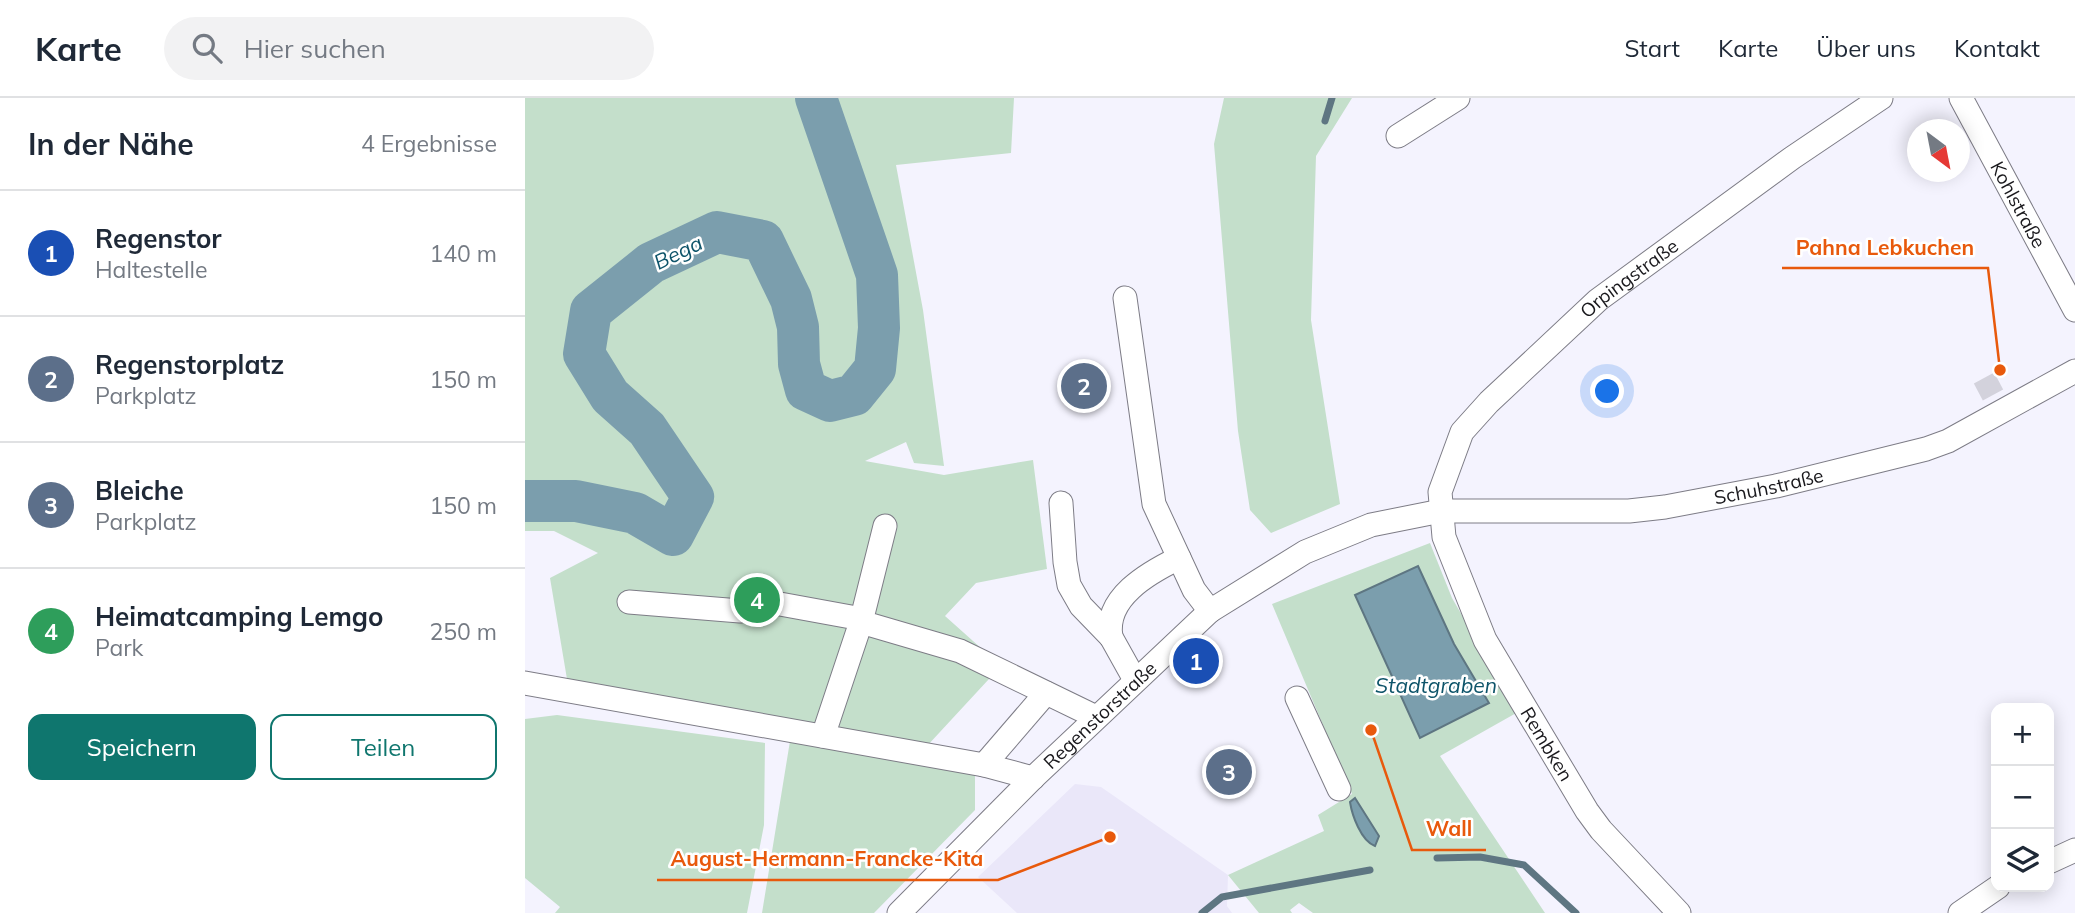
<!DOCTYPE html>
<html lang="de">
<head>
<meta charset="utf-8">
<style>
  :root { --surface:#fff; --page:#f2f2f3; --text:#1f2937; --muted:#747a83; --line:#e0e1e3; --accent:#0f766e }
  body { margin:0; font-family:Mulish,sans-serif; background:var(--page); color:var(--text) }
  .controls { position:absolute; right:21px; bottom:21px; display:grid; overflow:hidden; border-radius:14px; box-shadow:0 4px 18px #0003 }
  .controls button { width:63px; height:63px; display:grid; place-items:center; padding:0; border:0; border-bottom:2px solid var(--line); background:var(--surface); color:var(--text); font:35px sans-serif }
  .compass { position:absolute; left:1382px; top:21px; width:63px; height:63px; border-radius:50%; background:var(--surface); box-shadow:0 4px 18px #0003; rotate:148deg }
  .you { position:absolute; left:1083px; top:294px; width:24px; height:24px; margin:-18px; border:5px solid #fff; border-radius:50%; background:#1a73e8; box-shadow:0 0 0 10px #1a73e833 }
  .badge { display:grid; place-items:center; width:46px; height:46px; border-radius:50%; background:var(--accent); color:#fff; font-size:23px; font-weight:700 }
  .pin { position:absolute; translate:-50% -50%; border:4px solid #fff; box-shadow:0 2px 7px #0006 }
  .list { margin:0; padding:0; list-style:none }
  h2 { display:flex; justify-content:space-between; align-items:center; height:91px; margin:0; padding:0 28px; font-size:30px }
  h2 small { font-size:23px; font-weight:400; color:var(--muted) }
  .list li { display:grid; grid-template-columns:46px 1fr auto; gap:21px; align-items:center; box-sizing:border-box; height:126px; padding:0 28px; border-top:2px solid var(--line) }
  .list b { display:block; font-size:26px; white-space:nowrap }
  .list p { margin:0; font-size:23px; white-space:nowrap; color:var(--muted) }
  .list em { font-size:23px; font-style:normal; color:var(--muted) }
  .actions { display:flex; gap:14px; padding:21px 28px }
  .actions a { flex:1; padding:16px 0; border:2px solid var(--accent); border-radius:14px; text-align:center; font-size:24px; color:var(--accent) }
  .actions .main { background:var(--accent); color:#fff }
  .icon { flex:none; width:38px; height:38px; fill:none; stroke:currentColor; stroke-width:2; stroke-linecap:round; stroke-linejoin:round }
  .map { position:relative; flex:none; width:1550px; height:815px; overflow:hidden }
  header { display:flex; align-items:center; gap:42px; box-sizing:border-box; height:98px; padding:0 35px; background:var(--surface); border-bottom:2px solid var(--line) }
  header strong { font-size:33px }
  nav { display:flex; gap:38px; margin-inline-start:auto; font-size:24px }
  .search { width:490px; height:63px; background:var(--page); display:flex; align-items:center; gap:18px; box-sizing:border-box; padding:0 24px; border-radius:38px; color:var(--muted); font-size:26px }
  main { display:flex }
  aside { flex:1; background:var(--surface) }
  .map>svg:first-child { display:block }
  .built { fill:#eae7f9 }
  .green { fill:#c4dfcb; fill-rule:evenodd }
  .water { fill:#7b9ead; stroke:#5e7682; stroke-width:2 }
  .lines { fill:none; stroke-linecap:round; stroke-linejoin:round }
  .stream { stroke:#5e7682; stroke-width:7 }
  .river { stroke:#7b9ead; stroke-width:42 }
  .minor-tunnel { stroke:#d3d2dc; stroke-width:23; stroke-dasharray:23 11; stroke-linecap:butt }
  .minor-casing { stroke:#7d7c86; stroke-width:25 }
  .minor { stroke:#fff; stroke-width:23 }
  .labels { text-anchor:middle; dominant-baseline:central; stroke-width:5; stroke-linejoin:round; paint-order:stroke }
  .street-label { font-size:19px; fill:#19181c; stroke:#fff }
  .water-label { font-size:21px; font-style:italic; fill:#0e546a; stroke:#fff }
  .leader { fill:none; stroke:#e8590c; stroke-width:2.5 }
  .callout-dot { fill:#e8590c; stroke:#fff; stroke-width:2.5 }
  .callout-label { font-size:21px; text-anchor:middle; font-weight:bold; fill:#e8590c; stroke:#fff; stroke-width:5; stroke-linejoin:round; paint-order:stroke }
</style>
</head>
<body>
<header>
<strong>Karte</strong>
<div class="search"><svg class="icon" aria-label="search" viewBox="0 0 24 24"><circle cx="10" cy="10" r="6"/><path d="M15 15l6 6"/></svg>Hier suchen</div>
<nav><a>Start</a><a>Karte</a><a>Über uns</a><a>Kontakt</a></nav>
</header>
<main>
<aside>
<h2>In der Nähe<small>4 Ergebnisse</small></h2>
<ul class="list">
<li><span class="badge" style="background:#1a4fb4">1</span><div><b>Regenstor</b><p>Haltestelle</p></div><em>140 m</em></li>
<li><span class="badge" style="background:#5c6f8a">2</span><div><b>Regenstorplatz</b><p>Parkplatz</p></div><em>150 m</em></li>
<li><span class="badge" style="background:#5c6f8a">3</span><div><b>Bleiche</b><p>Parkplatz</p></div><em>150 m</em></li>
<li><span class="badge" style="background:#2e9e5b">4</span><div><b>Heimatcamping Lemgo</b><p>Park</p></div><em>250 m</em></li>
</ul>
<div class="actions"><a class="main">Speichern</a><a>Teilen</a></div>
</aside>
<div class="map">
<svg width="1550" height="815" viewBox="0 0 1550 815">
  <rect width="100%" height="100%" fill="#f4f3fe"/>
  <path class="built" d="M550 686 576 689 703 777 702 808 707 815H492L453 779Z"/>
  <path class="green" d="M0 0H489L486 55 371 67 398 212 419 368 389 365 381 344 340 363 419 377 508 362 522 471 451 485 420 518 476 568 402 648 43 587 25 480 73 455 29 433H0Z
    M699 0H827L791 58 786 222 815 406 746 435 725 412 713 333 689 46Z
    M905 445 927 500 993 614 915 658 1020 815H788L774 805 765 812 767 815H734L703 777 799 733 793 717 827 696 747 506ZM830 497 929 546 964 605Z
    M32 617 240 645 239 727 222 815H30L35 809 0 780V621Z
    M265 643 450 676V712L349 815H237Z"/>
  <path class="water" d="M893 468 929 546 964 605 895 640 830 497Z
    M830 700 854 738 850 748C836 743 827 717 825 704Z"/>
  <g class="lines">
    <path class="stream" d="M800 23 807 0
      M912 760 955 759 999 767 1051 815
      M677 815 697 799 845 772"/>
    <path class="river" d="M0 403H51L110 415 148 437 168 399 122 331 85 298 59 256 66 213 126 165 192 134 238 143 266 201 273 229 274 266 281 292 305 303 329 297 350 271 354 230 352 177 291 0"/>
    <path class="minor-tunnel" d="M1459 280 1468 297"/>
    <g class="minor-casing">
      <g id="minor">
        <path id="s1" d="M1436 0 1550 212"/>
        <path d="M873 38 933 0"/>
        <path d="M600 200 629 406 669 492 685 513"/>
        <path d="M536 405 540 464 544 487 556 508 586 539 610 582"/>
        <path d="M360 428 336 524 435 553 571 619"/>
        <path d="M104 504 215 513 244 504 337 521"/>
        <path d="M586 539C579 500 623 475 654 460"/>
        <path d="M0 585 459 667 508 680"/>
        <path d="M772 600 814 691"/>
        <path d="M298 638 336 524"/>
        <path d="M459 667 521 595"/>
        <path d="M1524 764 1550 752"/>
        <path id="s2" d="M374 815 508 680 685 513 780 454 846 427 916 413H1104L1140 409 1251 388 1401 351 1423 343 1550 273"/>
        <path id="s3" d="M1154 815 1076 732 1062 713 960 542 919 439 915 394 937 334 964 304 1073 202 1267 60 1356 0"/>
        <path d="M1435 815 1473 789"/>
      </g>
    </g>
    <use href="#minor" class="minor"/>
  </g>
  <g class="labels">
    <g class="street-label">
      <text stroke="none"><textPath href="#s1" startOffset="121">Kohlstraße</textPath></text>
      <text stroke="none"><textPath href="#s3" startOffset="784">Orpingstraße</textPath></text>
      <text stroke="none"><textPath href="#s2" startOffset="1018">Schuhstraße</textPath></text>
      <text stroke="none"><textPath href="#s2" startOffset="282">Regenstorstraße</textPath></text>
      <text transform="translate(1022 646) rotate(59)">Rembken</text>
    </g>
    <g class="water-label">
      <text transform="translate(153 154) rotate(-26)">Bega</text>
      <text x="911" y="587">Stadtgraben</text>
    </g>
  </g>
  <path class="leader" d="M1475 272L1463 170H1257M846 632L887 752H961M585 739L473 782H132"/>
  <g class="callout-dot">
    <circle cx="1475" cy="272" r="7"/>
    <circle cx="846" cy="632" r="7"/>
    <circle cx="585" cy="739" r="7"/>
  </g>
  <g class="callout-label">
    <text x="1360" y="157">Pahna Lebkuchen</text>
    <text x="924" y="738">Wall</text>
    <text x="302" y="768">August-Hermann-Francke-Kita</text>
  </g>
</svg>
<div class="controls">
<button>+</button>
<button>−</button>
<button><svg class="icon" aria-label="layers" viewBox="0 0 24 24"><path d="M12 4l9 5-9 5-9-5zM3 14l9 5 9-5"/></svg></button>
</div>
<svg class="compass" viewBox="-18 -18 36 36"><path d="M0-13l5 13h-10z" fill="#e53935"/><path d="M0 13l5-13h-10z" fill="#747a83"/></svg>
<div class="you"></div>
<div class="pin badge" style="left:671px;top:563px;background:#1a4fb4">1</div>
<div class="pin badge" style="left:559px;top:288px;background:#5c6f8a">2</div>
<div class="pin badge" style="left:704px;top:674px;background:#5c6f8a">3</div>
<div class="pin badge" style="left:232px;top:502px;background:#2e9e5b">4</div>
</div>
</main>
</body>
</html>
